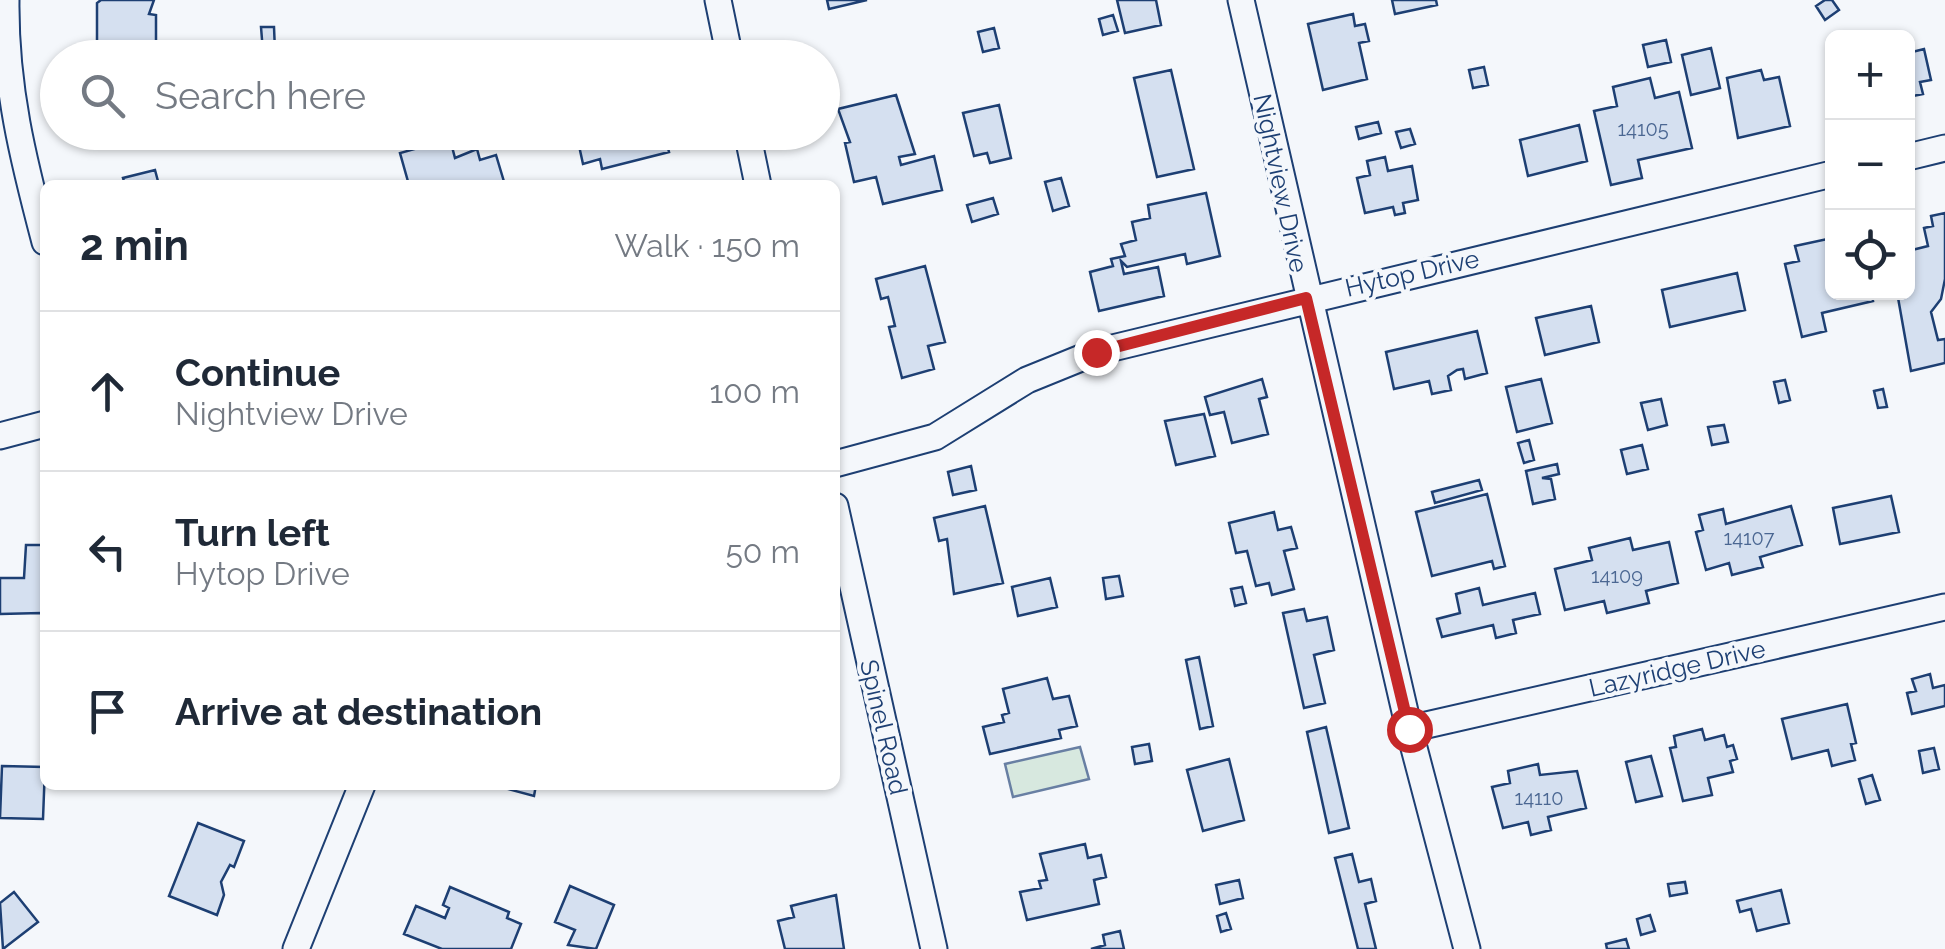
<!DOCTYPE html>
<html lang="en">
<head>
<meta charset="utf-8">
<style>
  :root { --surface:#fff; --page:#f6f6f7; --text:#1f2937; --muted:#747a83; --line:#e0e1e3 }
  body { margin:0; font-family:Raleway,sans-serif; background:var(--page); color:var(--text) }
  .controls { position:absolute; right:30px; top:30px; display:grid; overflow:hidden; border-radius:15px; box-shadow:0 2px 8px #0004 }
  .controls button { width:90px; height:90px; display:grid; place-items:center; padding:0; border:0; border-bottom:2px solid var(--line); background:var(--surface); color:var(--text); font:50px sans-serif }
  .stop { position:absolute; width:30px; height:30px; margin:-22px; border:8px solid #c62828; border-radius:50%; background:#fff }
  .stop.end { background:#c62828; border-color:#fff; box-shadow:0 2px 10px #0008 }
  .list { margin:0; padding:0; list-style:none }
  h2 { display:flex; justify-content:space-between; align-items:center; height:130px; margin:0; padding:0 40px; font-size:42px }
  h2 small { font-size:32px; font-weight:400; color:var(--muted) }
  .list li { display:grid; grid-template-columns:65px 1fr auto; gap:30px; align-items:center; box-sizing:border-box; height:160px; padding:0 40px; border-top:2px solid var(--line) }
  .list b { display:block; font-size:38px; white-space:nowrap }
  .list p { margin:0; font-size:32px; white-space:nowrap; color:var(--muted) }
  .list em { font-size:32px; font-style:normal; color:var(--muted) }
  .icon { flex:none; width:55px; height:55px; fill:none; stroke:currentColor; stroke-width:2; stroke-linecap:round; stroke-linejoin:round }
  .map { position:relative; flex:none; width:1945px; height:949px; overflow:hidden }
  .search { position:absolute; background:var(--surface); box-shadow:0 2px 8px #0004; left:40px; top:40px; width:800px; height:110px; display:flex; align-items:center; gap:25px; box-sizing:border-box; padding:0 35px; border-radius:55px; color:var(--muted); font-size:38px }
  .panel { position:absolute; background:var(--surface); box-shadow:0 2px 8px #0004; left:40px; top:180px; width:800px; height:610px; border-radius:15px }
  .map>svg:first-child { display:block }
  .green { fill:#d7e8df; stroke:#687fa3; stroke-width:2.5 }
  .building { fill:#d5e0f0; stroke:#1d3f73; stroke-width:2.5 }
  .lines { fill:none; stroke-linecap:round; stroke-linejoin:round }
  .street-casing { stroke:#1d3f73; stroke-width:29 }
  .street { stroke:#f4f7fb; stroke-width:25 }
  .route { stroke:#c62828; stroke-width:12 }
  .labels { text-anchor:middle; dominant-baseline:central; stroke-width:8; stroke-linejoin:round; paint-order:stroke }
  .number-label { font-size:20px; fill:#4b6792 }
  .street-label { font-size:25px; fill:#1d3f73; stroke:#f4f7fb }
</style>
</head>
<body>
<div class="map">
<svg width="1945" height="949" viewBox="0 0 1945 949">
  <rect width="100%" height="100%" fill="#f4f7fb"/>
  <path class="green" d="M1080 747 1089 779 1013 797 1005 764Z"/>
  <path class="building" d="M101 0H154L149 14 156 15V44L97 43V3Z
    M827 0H867L829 9Z
    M1117 0H1156L1161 25 1125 33Z
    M1392 0H1436L1437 5 1395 14Z
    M1825 0H1832L1839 10 1825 20 1816 6Z
    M1353 14 1355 26 1365 24 1369 41 1359 43 1367 79 1323 90 1308 24Z
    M1113 15 1118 31 1103 35 1099 19Z
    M261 27H274L275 51 263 52Z
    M994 28 999 48 983 52 978 32Z
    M1666 40 1671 62 1648 67 1643 45Z
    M1711 48 1720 88 1691 95 1682 55Z
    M1924 49 1931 80 1920 82 1923 94 1908 97V53Z
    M1484 67 1488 85 1473 88 1469 70Z
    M1171 70 1194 169 1157 177 1134 78Z
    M1761 70 1764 80 1779 77 1790 126 1738 138 1727 78Z
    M1650 78 1655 98 1679 92 1692 148 1638 160 1642 178 1611 185 1594 111 1617 106 1613 87Z
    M896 95 915 154 899 157 901 165 934 156 942 190 883 204 876 177 854 182 845 143 850 142 838 109Z
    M999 105 1011 158 990 163 987 153 974 156 963 113Z
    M1378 122 1381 133 1359 139 1356 127Z
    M1579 125 1587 161 1528 176 1520 140Z
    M1410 129 1415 144 1401 148 1396 132Z
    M576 132H664L669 152 602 169 600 159 583 164Z
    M450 139 455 158 477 149 480 160 496 155 505 185H409L400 153Z
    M1385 157 1388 171 1412 166 1418 200 1403 203 1405 213 1395 215 1393 207 1365 213 1357 178 1370 175 1367 161Z
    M155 170 159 185H125L123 178Z
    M1061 178 1069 206 1053 211 1045 182Z
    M1206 193 1220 256 1187 264 1185 254 1127 267 1121 261 1124 274 1158 267 1164 296 1099 311 1090 272 1113 266 1111 259 1125 256 1121 244 1136 240 1132 222 1150 218 1148 205Z
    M993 198 998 214 972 222 967 205Z
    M1945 213V279L1941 299 1931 312 1938 340 1945 339V363L1911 371 1897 292H1908V251L1928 246 1924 228 1933 226 1931 216Z
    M1832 238V292H1871L1873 301 1822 313 1826 331 1802 337 1785 264 1799 261 1795 246Z
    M925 266 945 342 928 346 934 369 902 378 889 327 895 326 888 297 881 299 876 279Z
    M1737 273 1745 310 1670 327 1662 290Z
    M1591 306 1599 342 1545 355 1536 318Z
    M1477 331 1487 373 1465 379 1463 369 1457 370 1448 376 1451 390 1432 394 1429 381 1394 389 1386 352Z
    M1262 379 1267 397 1259 399 1268 434 1232 443 1224 412 1210 415 1205 397Z
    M1541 379 1552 423 1517 432 1506 387Z
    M1785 380 1790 400 1779 403 1774 382Z
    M1883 389 1887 407 1878 408 1874 391Z
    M1661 399 1667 425 1648 430 1641 403Z
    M1204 414 1215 456 1176 465 1165 421Z
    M1724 425 1728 442 1712 445 1708 427Z
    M1529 440 1534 460 1524 463 1518 443Z
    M1642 445 1648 469 1627 474 1621 450Z
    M1557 464 1559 474 1542 478 1551 479 1555 499 1533 504 1526 471Z
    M971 466 976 490 953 495 948 472Z
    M1479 480 1482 490 1435 503 1432 492Z
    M1487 494 1505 566 1494 569 1492 561 1432 576 1416 512Z
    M1891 496 1899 532 1840 544 1833 508Z
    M985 506 1003 583 954 594 947 539 939 541 934 518Z
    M1791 506 1802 545 1760 557 1763 567 1732 575 1729 563 1706 570 1696 532 1703 530 1699 515 1723 509 1726 524Z
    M1274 512 1278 530 1291 527 1297 548 1284 551 1294 589 1272 595 1269 583 1256 586 1247 551 1236 553 1229 523Z
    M1630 538 1633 550 1669 542 1678 583 1646 591 1649 603 1607 613 1604 601 1565 610 1555 569 1592 560 1589 548Z
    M26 545H45V617L41 613 0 614V578H24Z
    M1119 576 1123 596 1106 599 1103 578Z
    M1050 578 1057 607 1018 616 1012 587Z
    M1242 587 1246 603 1235 606 1231 589Z
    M1479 588 1483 605 1535 593 1540 614 1513 620 1516 633 1496 638 1493 625 1442 637 1437 619 1460 613 1456 594Z
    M1304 609 1307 621 1327 617 1334 650 1314 655 1325 703 1304 708 1283 613Z
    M1199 657 1213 726 1200 729 1186 660Z
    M1930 674 1933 688 1945 685V706L1912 714 1907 693 1916 691 1912 679Z
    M1047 678 1053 699 1069 696 1077 726 1059 730 1061 738 990 754 983 727 1004 722 1002 715 1009 713 1003 689Z
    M1847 704 1856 743 1851 744 1855 760 1832 766 1828 750 1792 759 1782 719Z
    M1326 727 1349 828 1329 833 1307 732Z
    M1702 729 1705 740 1724 735 1727 747 1733 745 1737 759 1730 761 1733 772 1708 778 1712 795 1683 801 1670 748 1676 747 1674 736Z
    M1149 744 1152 761 1135 764 1132 747Z
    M1934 748 1939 769 1923 773 1919 751Z
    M1651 756 1662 796 1636 802 1626 762Z
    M1229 759 1244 820 1203 831 1187 770Z
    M1538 764 1540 775 1577 771 1586 808 1548 817 1551 830 1531 835 1528 822 1503 828 1492 787 1510 783 1508 771Z
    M2 766 45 767 43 819 0 818Z
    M1872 775 1880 800 1866 804 1859 779Z
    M493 785H536L534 796Z
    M198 823 244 841 234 867 230 865 221 882 224 895 217 915 169 896Z
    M1085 844 1088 858 1101 855 1106 877 1094 880 1099 904 1027 920 1020 892 1041 888 1039 881 1047 880 1040 854Z
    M1352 854 1359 882 1371 879 1376 901 1365 904 1376 949H1358L1335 858Z
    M1239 880 1243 898 1220 904 1216 885Z
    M1685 882 1687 893 1670 896 1668 884Z
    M570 886 614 905 596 949 568 945 575 930 555 922Z
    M450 887 509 912 507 918 521 924 511 949H442L404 934 416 906 445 918 449 908 443 905Z
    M1781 890 1789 923 1757 931 1751 909 1740 912 1737 901Z
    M14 892 38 922 3 949 0 903Z
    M836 895 844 949H785L778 921 794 917 791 906Z
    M1226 913 1231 929 1221 932 1217 916Z
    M1650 915 1655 931 1641 935 1637 919Z
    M1120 931 1124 949H1091L1105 945 1103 935Z
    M1626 939 1629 949H1607L1606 944Z"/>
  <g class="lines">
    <g class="street-casing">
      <path id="street" d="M6 0C5 87 23 159 45 242
        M718 0 730 58
        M1241 0 1409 729 1467 949
        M747 132 758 185
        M1908 157 1945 148
        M0 436 45 424
        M835 464 935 437 1027 380 1096 352 1832 174
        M835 506 934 949
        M1409 729 1945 607
        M296 949 362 785"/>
    </g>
    <use href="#street" class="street"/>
  </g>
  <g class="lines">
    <path class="route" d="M1096 352 1306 298 1409 729"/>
  </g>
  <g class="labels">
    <g class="number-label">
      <text x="1643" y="129">14105</text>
      <text x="1749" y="538">14107</text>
      <text x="1617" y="576">14109</text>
      <text x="1539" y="798">14110</text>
    </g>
    <g class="street-label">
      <text transform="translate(1281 183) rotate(78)">Nightview Drive</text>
      <text transform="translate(1412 273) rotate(-13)">Hytop Drive</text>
      <text transform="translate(1677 668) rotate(-13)">Lazyridge Drive</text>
      <text transform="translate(884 727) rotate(77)">Spinel Road</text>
    </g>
  </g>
</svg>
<div class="controls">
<button>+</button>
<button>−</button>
<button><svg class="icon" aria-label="locate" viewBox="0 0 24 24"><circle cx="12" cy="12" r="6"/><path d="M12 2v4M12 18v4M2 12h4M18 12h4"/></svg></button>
</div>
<div class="stop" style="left:1409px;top:729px"></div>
<div class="stop end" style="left:1096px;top:352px"></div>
<div class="search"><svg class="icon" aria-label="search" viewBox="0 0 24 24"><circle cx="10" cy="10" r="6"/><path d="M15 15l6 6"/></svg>Search here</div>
<section class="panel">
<h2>2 min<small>Walk · 150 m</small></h2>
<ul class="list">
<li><svg class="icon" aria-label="ahead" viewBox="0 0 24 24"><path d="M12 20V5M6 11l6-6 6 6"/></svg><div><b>Continue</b><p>Nightview Drive</p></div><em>100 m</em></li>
<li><svg class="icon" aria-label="left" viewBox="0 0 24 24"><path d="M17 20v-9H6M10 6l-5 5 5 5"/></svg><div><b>Turn left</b><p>Hytop Drive</p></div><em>50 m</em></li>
<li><svg class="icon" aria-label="arrive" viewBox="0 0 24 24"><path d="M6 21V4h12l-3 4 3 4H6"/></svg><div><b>Arrive at destination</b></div></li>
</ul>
</section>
</div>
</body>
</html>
